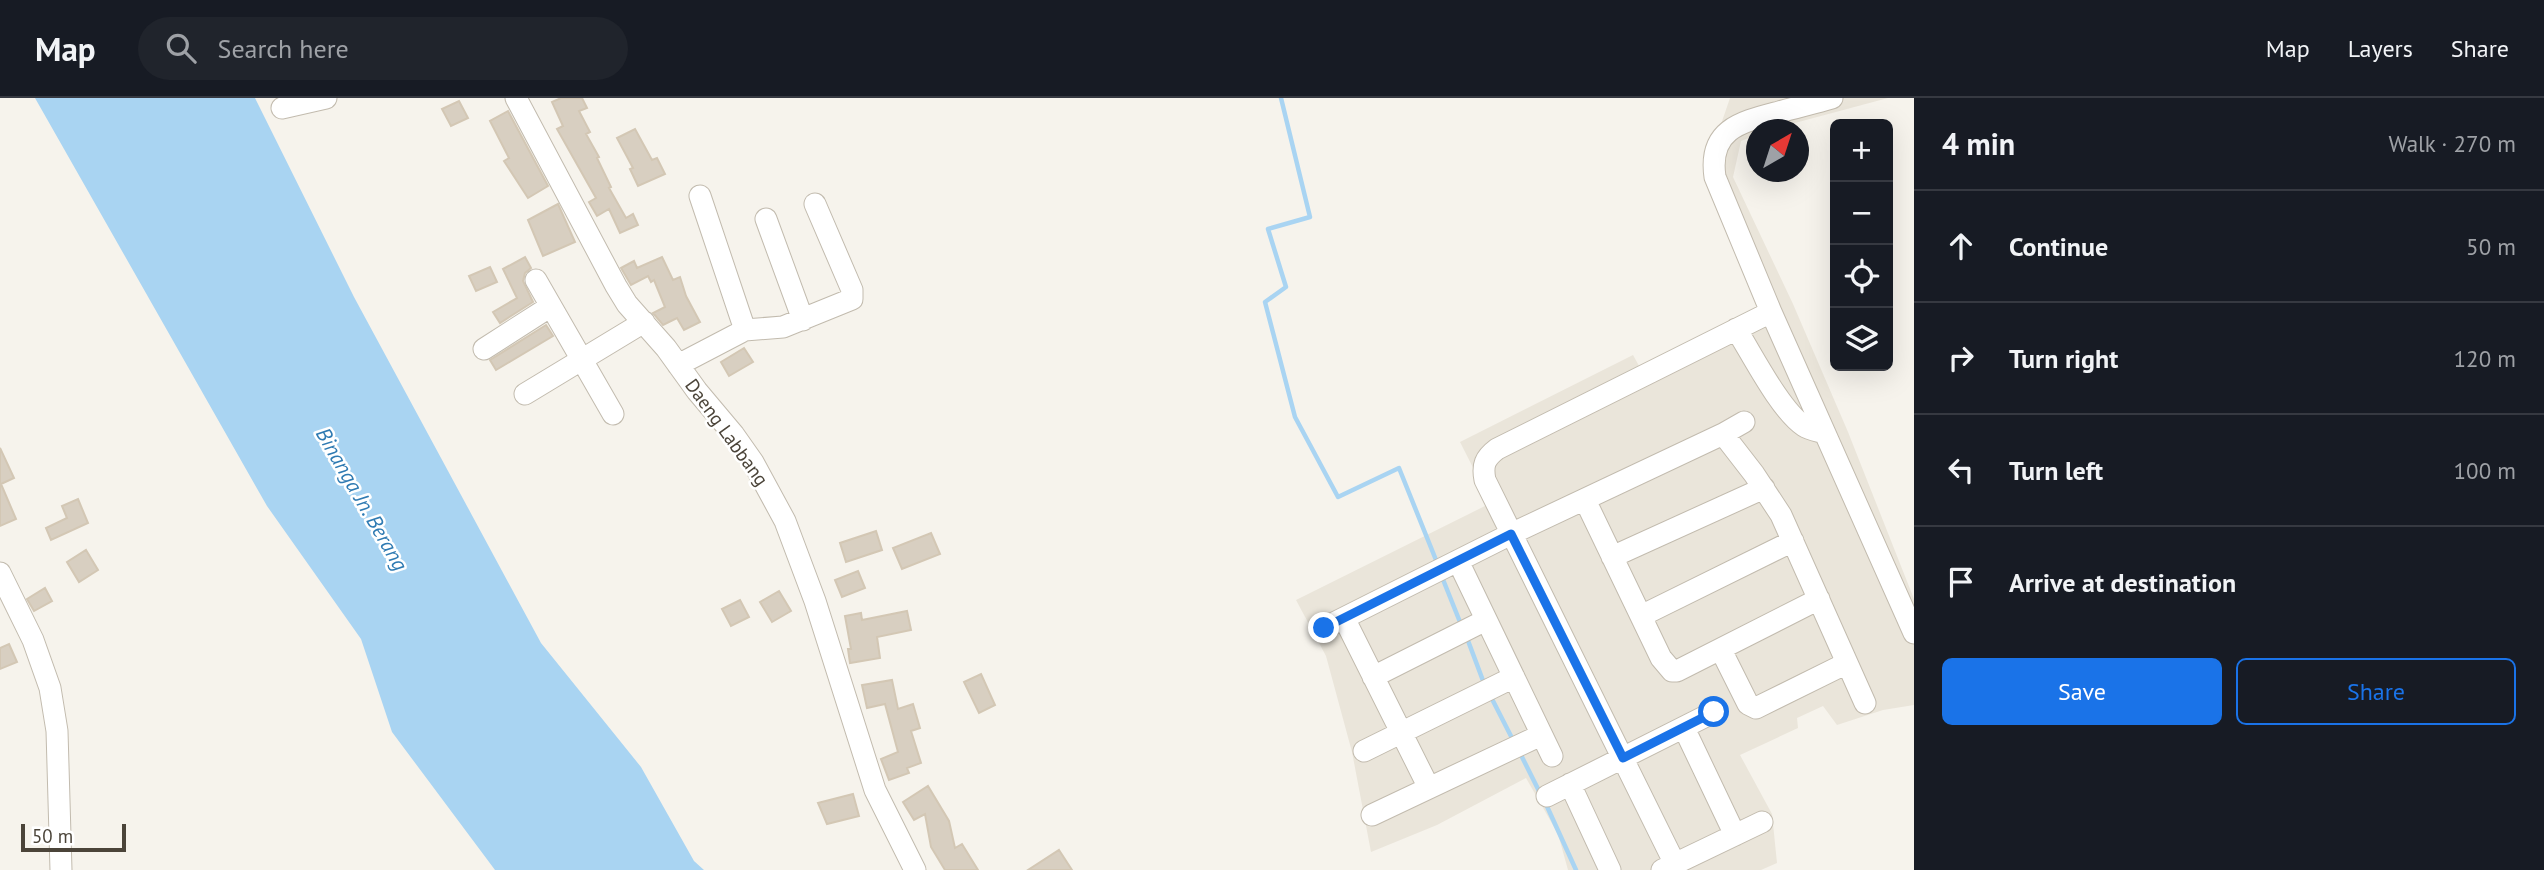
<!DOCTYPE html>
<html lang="en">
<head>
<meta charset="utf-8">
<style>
  :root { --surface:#171b24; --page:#20242c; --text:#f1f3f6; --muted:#9ea1a6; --line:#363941; --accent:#1a73e8 }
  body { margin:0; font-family:"PT Sans",sans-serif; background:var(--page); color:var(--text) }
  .controls { position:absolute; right:21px; top:21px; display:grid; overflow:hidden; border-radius:10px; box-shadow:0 7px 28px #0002 }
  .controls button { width:63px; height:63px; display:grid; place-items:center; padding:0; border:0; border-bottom:2px solid var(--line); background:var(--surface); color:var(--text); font:35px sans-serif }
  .compass { position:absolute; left:1746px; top:21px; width:63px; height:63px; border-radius:50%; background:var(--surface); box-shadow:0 7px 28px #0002; rotate:39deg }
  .scale { position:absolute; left:21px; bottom:18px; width:105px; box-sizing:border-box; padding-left:7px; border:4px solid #4b4439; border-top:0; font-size:19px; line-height:24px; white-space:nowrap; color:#4b4439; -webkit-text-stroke:5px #fff; paint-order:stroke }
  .stop { position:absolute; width:21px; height:21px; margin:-16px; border:5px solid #1a73e8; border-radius:50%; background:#fff }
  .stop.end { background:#1a73e8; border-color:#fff; box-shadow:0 2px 7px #0008 }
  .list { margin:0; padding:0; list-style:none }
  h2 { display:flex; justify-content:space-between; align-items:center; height:91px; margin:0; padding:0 28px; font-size:30px }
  h2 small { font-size:23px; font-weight:400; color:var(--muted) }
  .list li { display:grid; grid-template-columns:46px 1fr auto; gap:21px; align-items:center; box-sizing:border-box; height:112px; padding:0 28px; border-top:2px solid var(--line) }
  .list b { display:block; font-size:26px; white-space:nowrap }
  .list em { font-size:23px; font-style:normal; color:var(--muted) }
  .actions { display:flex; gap:14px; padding:21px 28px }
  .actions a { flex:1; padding:16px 0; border:2px solid var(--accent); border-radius:10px; text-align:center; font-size:24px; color:var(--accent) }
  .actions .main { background:var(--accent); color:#fff }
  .icon { flex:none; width:38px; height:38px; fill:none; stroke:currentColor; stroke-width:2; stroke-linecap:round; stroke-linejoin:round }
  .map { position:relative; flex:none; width:1914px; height:772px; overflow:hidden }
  header { display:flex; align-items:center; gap:42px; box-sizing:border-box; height:98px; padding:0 35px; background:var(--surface); border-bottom:2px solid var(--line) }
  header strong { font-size:33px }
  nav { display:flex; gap:38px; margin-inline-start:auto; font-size:24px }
  .search { width:490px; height:63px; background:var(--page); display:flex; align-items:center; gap:18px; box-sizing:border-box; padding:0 24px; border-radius:38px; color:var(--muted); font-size:26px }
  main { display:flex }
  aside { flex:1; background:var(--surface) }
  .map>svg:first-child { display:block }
  .residential { fill:#eae5da }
  .water { fill:#a9d4f2 }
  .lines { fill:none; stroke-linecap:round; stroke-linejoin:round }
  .stream { stroke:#a9d4f2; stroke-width:4.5 }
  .building { fill:#d8cfc1; stroke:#d3c7b4; stroke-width:2 }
  .minor-casing { stroke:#c2bbae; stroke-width:23 }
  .minor { stroke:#fff; stroke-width:21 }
  .route { stroke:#1a73e8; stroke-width:9 }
  .labels { text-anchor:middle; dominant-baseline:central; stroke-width:5; stroke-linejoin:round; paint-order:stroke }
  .street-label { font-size:19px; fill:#4b4439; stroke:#fff }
  .water-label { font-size:21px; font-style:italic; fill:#2e7ab2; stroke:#fff }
</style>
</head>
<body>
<header>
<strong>Map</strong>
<div class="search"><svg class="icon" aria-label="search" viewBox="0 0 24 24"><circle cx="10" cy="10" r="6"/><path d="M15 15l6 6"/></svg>Search here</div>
<nav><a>Map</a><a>Layers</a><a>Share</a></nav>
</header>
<main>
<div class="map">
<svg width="1914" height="772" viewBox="0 0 1914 772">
  <rect width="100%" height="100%" fill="#f6f3ec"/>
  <path class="residential" d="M1730 0H1888L1772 31 1756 32V37L1741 43 1733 79 1793 206 1848 334 1914 501V607L1883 612 1837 627 1823 608 1797 620 1798 630 1740 657 1772 716 1777 765 1761 772H1568L1558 736 1526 680 1437 727 1371 754 1352 654 1326 558 1296 502 1491 405 1460 344 1633 257 1643 275 1769 213 1712 72 1718 35Z"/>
  <path class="water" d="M35 0H255L354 199 541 545 641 669 694 763 704 772H495L392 634 361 541 267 408Z"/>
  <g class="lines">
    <path class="stream" d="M1281 0 1310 119 1268 131 1286 189 1265 204 1295 319 1338 399 1399 370 1438 467
      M1442 479 1462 529
      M1467 540 1485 588
      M1491 599 1514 644
      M1520 655 1541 697
      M1545 704 1576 772"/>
  </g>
  <path class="building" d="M561 0H582L587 10 579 13 590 34 586 36 599 59 597 60 611 89 609 90 626 120 633 116 638 127 620 135 609 111 597 118 589 104 596 100 557 31 563 28 552 4Z
    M459 3 468 20 451 28 442 11Z
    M508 13 548 88 528 100 504 63 509 60 490 23Z
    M635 31 652 62 657 60 665 76 638 88 630 71 633 70 617 40Z
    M558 106 575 144 543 158 528 122Z
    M525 159 531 170 525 175 523 183 533 204 500 225 493 214 517 200 503 171Z
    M662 159 673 182 680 179 686 198 700 224 684 232 677 220 663 227 653 215 665 209 654 182 651 184 648 178 631 187 621 170 634 163 637 170Z
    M490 169 497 184 476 193 469 178Z
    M546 227 553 238 496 272 490 262Z
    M744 250 753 264 729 278 721 264Z
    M0 350 14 380 1 386 16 421 0 428Z
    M78 401 88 425 51 442 46 430 67 420 62 408Z
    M876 433 882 452 846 464 840 445Z
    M931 435 940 456 902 471 893 450Z
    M86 452 98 472 79 484 67 464Z
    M858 473 865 490 842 499 835 482Z
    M45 490 52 503 34 513 27 501Z
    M779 493 791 513 772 524 760 504Z
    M740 502 749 519 731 528 722 511Z
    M907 513 911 532 877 539 880 560 850 565 848 551H851L845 518 861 515 862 522Z
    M9 546 17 564 0 571V550Z
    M981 576 995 607 979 615 964 584Z
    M892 582 898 611 913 606 920 630 911 633 921 665 907 670 909 675 889 682 881 661 898 654 885 606 867 610 862 587Z
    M928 688 949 723 955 750 962 746 978 772H945L931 749 925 716 914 722 903 704Z
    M853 696 859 718 827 726 818 705Z
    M1059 752 1072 772H1028Z"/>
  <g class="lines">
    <g class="minor-casing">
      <path id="minor" d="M516 0 616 188 627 206 666 250 697 293 734 337 753 364 785 423 815 503 875 692 915 772
        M282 10 326 0
        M700 98 745 232
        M766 121 803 222
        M536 182 613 316
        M1771 214 1914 535
        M1736 231C1752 256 1780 312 1804 328 1810 332 1818 333 1825 335
        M484 251 551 208
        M678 267 745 232 783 229 852 201V192L815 106
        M525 296 644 224
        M1723 336 1744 324
        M1585 402 1661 560 1672 573H1677L1819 501
        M1612 459 1764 390
        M1458 463 1552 658
        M0 475 33 542 50 590 57 633 61 772
        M1641 518 1793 443
        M1344 520 1429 690
        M1324 530 1511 436 1723 336 1754 376 1781 417 1865 605
        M1721 552 1748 606 1756 610 1847 565
        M1373 579 1486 522
        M1684 630 1735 737
        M1364 653 1514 579
        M1570 686 1610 772
        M1547 698 1714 614
        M1372 717 1541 637
        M1675 766 1485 382C1482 367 1485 360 1497 351L1771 214 1715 79C1708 31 1741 24 1779 14 1797 9 1815 5 1832 0
        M1662 772 1762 724"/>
    </g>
    <use href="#minor" class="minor"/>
  </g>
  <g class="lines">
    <path class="route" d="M1324 530 1511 436 1623 660 1714 614"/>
  </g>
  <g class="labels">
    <g class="street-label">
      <text transform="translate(727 334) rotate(54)">Daeng Labbang</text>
    </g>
    <g class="water-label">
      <text transform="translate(362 401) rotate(60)">Binanga Jn. Berang</text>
    </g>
  </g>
</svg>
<div class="controls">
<button>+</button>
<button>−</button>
<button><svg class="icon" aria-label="locate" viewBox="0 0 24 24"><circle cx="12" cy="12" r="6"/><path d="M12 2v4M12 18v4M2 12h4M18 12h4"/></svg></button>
<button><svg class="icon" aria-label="layers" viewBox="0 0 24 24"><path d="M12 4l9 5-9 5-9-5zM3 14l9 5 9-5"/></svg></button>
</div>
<svg class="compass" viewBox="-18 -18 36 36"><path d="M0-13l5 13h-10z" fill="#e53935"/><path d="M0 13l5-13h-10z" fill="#9ea1a6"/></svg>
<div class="scale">50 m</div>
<div class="stop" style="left:1714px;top:614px"></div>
<div class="stop end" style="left:1324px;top:530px"></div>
</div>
<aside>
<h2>4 min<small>Walk · 270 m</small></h2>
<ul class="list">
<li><svg class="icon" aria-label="ahead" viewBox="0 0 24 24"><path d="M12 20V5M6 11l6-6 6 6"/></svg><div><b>Continue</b></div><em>50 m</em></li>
<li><svg class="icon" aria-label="right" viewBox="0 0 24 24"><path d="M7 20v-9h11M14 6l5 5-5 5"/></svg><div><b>Turn right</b></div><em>120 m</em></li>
<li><svg class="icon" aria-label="left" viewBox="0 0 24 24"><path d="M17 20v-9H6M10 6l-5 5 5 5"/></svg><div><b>Turn left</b></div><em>100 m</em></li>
<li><svg class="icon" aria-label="arrive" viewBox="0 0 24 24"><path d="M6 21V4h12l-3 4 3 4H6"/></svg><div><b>Arrive at destination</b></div></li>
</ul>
<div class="actions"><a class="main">Save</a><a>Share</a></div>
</aside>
</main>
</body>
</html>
